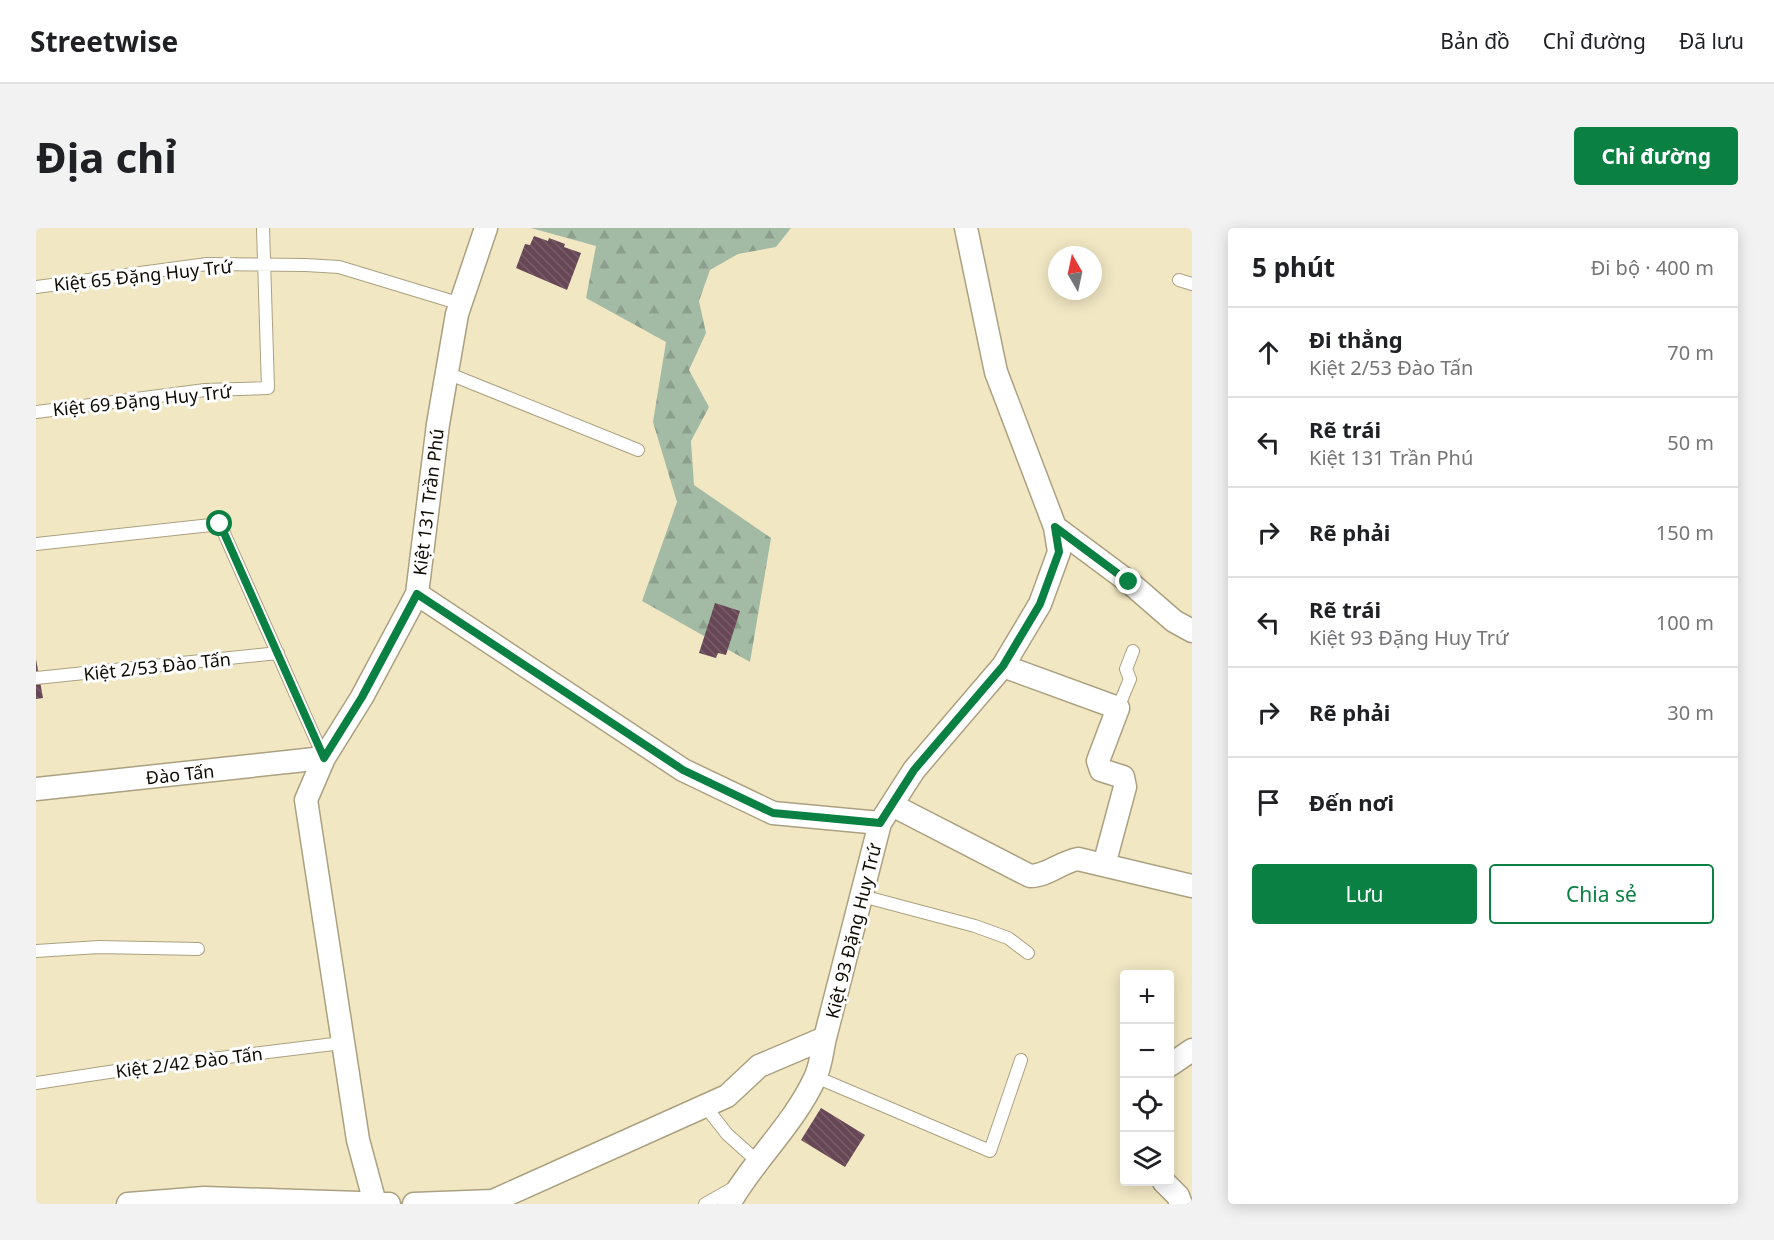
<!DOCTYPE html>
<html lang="vi">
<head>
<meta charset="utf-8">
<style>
  :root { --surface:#fff; --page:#f2f2f2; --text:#202124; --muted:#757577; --line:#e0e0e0; --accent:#0b8043 }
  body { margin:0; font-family:"Noto Sans",sans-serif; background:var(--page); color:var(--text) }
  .controls { position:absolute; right:18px; bottom:18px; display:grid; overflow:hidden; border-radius:6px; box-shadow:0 3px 15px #0003 }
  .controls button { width:54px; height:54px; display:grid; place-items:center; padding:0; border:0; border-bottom:2px solid var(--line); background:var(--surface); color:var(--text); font:30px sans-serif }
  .compass { position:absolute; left:1012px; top:18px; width:54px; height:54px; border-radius:50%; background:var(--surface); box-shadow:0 3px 15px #0003; rotate:351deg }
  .stop { position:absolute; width:18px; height:18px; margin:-14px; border:4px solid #0b8043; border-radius:50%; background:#fff }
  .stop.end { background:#0b8043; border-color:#fff; box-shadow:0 2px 6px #0008 }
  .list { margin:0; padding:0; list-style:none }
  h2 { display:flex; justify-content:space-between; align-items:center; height:78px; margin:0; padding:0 24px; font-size:26px }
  h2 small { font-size:20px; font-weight:400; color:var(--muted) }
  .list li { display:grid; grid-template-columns:39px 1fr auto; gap:18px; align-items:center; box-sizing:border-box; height:90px; padding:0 24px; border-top:2px solid var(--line) }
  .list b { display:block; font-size:22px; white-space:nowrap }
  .list p { margin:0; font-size:20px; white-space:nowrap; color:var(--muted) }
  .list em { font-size:20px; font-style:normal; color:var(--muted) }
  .actions { display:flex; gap:12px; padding:18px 24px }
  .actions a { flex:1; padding:14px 0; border:2px solid var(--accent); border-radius:6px; text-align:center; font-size:21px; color:var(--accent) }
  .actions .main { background:var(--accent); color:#fff }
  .icon { flex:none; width:33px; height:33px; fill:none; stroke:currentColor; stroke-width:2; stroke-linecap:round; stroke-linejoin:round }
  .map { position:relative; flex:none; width:1156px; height:976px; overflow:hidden; border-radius:6px }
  header { display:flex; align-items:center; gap:36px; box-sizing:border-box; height:84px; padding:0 30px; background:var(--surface); border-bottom:2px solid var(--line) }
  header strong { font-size:28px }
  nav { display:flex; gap:33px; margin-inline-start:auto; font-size:21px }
  .intro { display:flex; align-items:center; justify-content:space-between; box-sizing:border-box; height:144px; padding:0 36px }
  h1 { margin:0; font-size:42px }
  .button { padding:15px 27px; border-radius:6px; background:var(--accent); color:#fff; font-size:21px; font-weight:700 }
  main { display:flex; gap:36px; padding:0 36px }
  aside { flex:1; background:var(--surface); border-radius:6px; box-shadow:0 3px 15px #0003 }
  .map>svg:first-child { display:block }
  .forest { fill:url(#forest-firs) }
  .building { fill:url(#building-back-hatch) }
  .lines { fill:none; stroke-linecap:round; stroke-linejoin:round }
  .lane-casing { stroke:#aba180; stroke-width:14 }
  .street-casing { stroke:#aba180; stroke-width:25 }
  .lane { stroke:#fff; stroke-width:12 }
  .street { stroke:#fff; stroke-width:22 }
  .route { stroke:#0b8043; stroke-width:8 }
  .labels { text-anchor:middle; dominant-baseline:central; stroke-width:6; stroke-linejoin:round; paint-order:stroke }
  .street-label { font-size:18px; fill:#0f0b02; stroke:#fff }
</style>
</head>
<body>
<header>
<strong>Streetwise</strong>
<nav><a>Bản đồ</a><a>Chỉ đường</a><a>Đã lưu</a></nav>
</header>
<div class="intro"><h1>Địa chỉ</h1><a class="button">Chỉ đường</a></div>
<main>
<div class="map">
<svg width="1156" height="976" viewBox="0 0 1156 976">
  <defs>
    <pattern id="forest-firs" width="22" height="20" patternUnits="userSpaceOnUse" patternTransform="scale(1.5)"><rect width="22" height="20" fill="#a3bba5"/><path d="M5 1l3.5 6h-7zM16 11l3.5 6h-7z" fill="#8b9f8c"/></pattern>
    <pattern id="building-back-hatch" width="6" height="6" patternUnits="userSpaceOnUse" patternTransform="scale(1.5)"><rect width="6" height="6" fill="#674755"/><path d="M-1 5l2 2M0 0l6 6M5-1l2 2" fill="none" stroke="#775d68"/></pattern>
  </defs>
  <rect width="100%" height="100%" fill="#f1e7c3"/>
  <path class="forest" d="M495 0H755L740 19 702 26 674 42 663 73 670 105 653 142 673 179 655 213 658 257 735 310 714 434 606 373 641 274 617 194 630 114 550 70 560 18Z"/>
  <path class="building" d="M498 8 512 13 513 10 529 16 528 19 545 25 531 62 480 40 489 16 494 17Z
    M679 375 704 383 690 427 682 425 680 430 663 425Z
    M0 431 7 470 0 471Z
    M785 880 829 907 809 939 765 912Z"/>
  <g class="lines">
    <g class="lane-casing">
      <path id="lane" d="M1143 52 1156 56
        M0 59 171 36 270 37 303 39 425 76
        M411 145 602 222
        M0 184 169 162 232 160 227 0
        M0 316 184 296 288 530
        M0 450 242 425
        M1082 480 1094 451 1090 441 1097 423
        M826 668 939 698 972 710 992 725
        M0 723 63 719 162 721
        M780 849 954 923 985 832
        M0 855 93 841 306 815
        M669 878 691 906 721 933
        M669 976 699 959"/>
    </g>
    <g class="street-casing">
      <path id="street" d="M1019 299 1093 354 1138 393 1156 403
        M381 366 647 542 737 585 844 595
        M967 438 1082 480 1062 533 1065 542 1087 549 1089 559 1068 637
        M0 561 288 530
        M856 577 994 648C1011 648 1025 634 1042 631L1156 658
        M1134 837 1156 822
        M1128 954 1142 968 1145 976
        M339 975 322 912 270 572 288 530 326 469 381 366 402 196 421 86 450 0
        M92 976 168 970 353 976
        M378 976 457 973 691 868 723 838 789 810 844 595 878 542 967 438 1004 376 1023 324 1019 299 960 144 930 0
        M693 976C718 932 758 896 779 850 785 838 786 822 789 810"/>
    </g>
    <use href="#lane" class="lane"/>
    <use href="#street" class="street"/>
  </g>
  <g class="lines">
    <path class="route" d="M184 296 288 530 326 469 381 366 647 542 737 585 844 595 878 542 967 438 1004 376 1023 324 1019 299 1093 354"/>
  </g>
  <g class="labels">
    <g class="street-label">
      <text transform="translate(107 47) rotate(-6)">Kiệt 65 Đặng Huy Trứ</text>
      <text transform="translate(106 172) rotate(-6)">Kiệt 69 Đặng Huy Trứ</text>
      <text transform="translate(392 274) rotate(-83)">Kiệt 131 Trần Phú</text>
      <text transform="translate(121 438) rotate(-6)">Kiệt 2/53 Đào Tấn</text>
      <text transform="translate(144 546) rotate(-6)">Đào Tấn</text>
      <text transform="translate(817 703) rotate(-76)">Kiệt 93 Đặng Huy Trứ</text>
      <text transform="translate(153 834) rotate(-7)">Kiệt 2/42 Đào Tấn</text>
    </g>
  </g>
</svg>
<div class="controls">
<button>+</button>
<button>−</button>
<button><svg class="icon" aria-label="locate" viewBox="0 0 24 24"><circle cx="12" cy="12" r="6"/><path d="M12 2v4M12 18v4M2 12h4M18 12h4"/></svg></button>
<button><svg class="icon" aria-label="layers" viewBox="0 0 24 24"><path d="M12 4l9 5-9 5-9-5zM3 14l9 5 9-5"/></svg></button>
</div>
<svg class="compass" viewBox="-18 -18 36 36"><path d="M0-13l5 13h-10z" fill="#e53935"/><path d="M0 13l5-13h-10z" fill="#757577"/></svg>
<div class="stop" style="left:184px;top:296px"></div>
<div class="stop end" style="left:1093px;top:354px"></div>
</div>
<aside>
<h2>5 phút<small>Đi bộ · 400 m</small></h2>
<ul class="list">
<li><svg class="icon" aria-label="ahead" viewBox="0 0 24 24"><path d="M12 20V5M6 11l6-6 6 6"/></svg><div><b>Đi thẳng</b><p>Kiệt 2/53 Đào Tấn</p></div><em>70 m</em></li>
<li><svg class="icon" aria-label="left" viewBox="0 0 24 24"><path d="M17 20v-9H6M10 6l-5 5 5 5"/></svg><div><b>Rẽ trái</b><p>Kiệt 131 Trần Phú</p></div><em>50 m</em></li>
<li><svg class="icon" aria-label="right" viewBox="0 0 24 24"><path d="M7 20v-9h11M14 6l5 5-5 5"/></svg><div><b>Rẽ phải</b></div><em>150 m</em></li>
<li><svg class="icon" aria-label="left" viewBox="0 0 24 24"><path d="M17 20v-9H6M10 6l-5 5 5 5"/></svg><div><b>Rẽ trái</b><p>Kiệt 93 Đặng Huy Trứ</p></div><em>100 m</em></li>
<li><svg class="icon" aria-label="right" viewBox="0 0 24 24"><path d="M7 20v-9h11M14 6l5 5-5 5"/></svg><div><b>Rẽ phải</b></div><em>30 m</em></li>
<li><svg class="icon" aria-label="arrive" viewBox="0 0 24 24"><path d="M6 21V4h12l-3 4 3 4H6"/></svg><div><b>Đến nơi</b></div></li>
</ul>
<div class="actions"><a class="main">Lưu</a><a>Chia sẻ</a></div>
</aside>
</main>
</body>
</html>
